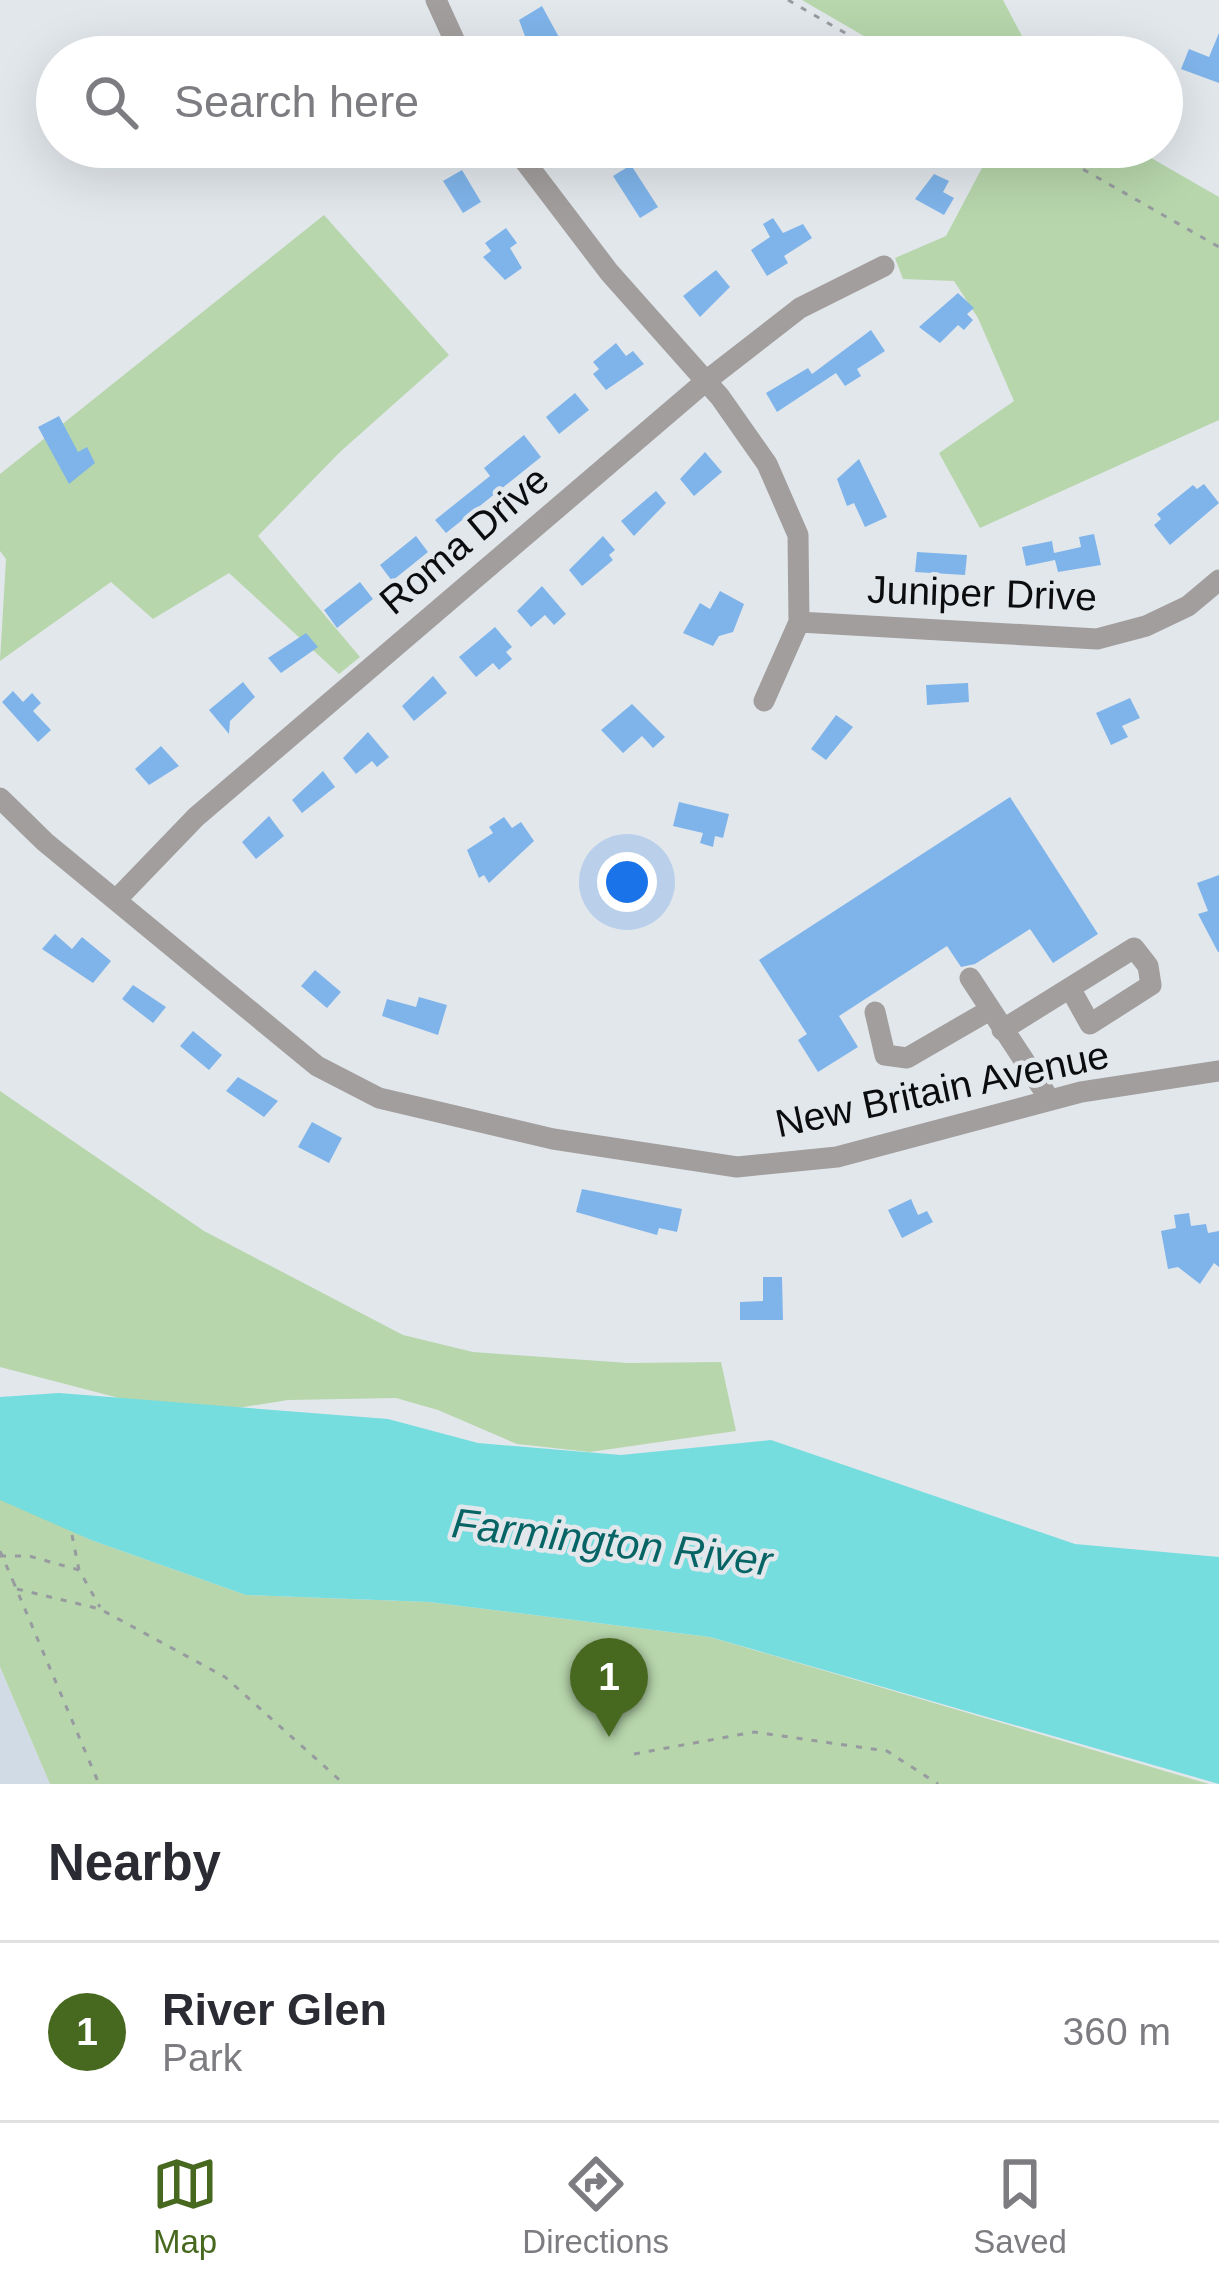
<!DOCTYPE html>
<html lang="en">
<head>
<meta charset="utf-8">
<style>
  :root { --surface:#fff; --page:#f7f7f7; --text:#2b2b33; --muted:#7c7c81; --line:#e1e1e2; --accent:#47681f }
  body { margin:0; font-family:Arial,sans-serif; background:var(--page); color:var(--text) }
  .you { position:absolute; left:627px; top:882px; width:42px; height:42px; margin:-30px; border:9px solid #fff; border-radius:50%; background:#1a73e8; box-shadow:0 0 0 18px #1a73e833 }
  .badge { display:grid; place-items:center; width:78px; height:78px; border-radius:50%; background:var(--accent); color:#fff; font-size:39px; font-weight:700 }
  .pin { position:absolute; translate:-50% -99px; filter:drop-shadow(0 3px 6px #0008) }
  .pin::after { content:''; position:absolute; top:63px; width:42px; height:36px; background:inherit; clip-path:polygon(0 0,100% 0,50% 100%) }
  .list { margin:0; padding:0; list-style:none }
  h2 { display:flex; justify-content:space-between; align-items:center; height:156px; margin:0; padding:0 48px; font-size:51px }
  h2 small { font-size:39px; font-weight:400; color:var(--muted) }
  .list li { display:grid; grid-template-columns:78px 1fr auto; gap:36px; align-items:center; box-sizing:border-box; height:180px; padding:0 48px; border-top:3px solid var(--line) }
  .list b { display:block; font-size:45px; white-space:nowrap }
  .list p { margin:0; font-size:39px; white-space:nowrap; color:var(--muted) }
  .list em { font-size:39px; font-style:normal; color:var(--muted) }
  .icon { flex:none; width:66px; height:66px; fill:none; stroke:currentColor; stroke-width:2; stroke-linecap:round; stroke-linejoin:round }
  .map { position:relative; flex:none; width:1219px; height:1784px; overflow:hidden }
  .search { position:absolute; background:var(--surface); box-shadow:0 12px 48px #0002; left:36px; right:36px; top:36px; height:132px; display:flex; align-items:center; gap:30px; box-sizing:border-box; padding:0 42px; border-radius:66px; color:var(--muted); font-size:45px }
  .sheet { height:336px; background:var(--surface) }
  nav { display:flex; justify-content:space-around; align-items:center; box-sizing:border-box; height:168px; border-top:3px solid var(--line); background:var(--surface); font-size:33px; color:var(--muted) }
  nav a { display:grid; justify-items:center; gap:6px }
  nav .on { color:var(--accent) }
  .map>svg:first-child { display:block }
  .built { fill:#d1dbe6 }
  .green { fill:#b7d6ac }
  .water { fill:#75ddde }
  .building { fill:#7fb4ea }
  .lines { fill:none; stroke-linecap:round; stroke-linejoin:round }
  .path { stroke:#979b9f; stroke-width:3; stroke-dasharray:6 9; stroke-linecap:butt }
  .minor { stroke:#a19e9d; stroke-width:21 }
  .path-bridge { stroke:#979b9f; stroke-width:3; stroke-dasharray:6 9; stroke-linecap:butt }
  .labels { text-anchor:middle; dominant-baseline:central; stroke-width:9; stroke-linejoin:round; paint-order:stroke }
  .street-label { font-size:39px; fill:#0b0c0e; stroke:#e2e7ec }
  .water-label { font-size:42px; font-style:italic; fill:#066465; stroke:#e2e7ec }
</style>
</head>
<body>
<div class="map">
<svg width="1219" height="1784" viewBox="0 0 1219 1784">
  <rect width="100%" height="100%" fill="#e2e7ec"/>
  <path class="built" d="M0 1668 50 1784H0Z"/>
  <path class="green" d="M802 0H1003L1033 57H900Z
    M993 147H1132L1219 197V420L980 528 939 453 1014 401 978 318 954 281 903 279 895 258 946 236Z
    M324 215 449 355 340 452 258 536 360 657 339 674 229 573 153 619 111 582 0 661 6 559 0 551V474Z
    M0 1091 204 1231 403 1335 473 1352 628 1363 721 1362 736 1431 590 1452 517 1444 438 1410 396 1398 288 1400 188 1416 0 1367Z
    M0 1469 17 1474 34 1513 91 1540 246 1595 429 1602 710 1637 1209 1784H50L0 1667Z"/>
  <path class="water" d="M59 1393 388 1419 478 1443 621 1455 771 1440 1075 1544 1219 1557V1784L710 1637 429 1602 246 1595 91 1540 0 1500V1397Z"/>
  <path class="building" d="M542 6 561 41 567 57H537L526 39 519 20Z
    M1219 33V83L1181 69 1189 49 1209 57Z
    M631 165 658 207 640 218 613 176Z
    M462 170 481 202 463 213 443 181Z
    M934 174 949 181 943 192 954 198 944 215 915 199Z
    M773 218 783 233 803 224 812 238 784 256 788 263 767 276 751 250 770 237 763 224Z
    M506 228 517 243 510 248 522 268 505 280 483 257 491 251 485 243Z
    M716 270 730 287 700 317 683 296Z
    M958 293 974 308 967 314 973 320 964 330 958 325 940 343 919 327Z
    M871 330 885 351 857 369 861 376 845 386 836 373 777 412 766 393 808 368 812 374Z
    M616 343 626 356 633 351 644 364 606 390 593 374 599 369 593 362Z
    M575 393 589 410 559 434 546 417Z
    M59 416 78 452 87 447 95 463 69 484 38 427Z
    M524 435 541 457 446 533 435 520 490 476 484 468Z
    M705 452 722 472 694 496 680 479Z
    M859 459 887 517 865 527 854 503 847 506 837 479Z
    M1204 484 1219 503 1170 545 1154 525 1161 519 1157 514 1193 485 1197 489Z
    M656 491 666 503 634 536 621 521Z
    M1094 534 1101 565 1058 572 1055 560 1026 566 1022 547 1052 541 1054 553 1081 547 1079 537Z
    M416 536 428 552 392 581 380 565Z
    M603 536 615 550 609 555 613 560 582 586 569 570Z
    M917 552 967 555 965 575 915 572Z
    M360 582 373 599 337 628 324 610Z
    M542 586 566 614 554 625 545 615 531 627 517 611Z
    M720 591 744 604 733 632 719 636 713 646 683 633 700 603 710 609Z
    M495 627 512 647 506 652 512 659 499 670 493 663 476 677 459 657Z
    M306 633 318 647 281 673 268 658Z
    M433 676 447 693 414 721 402 706Z
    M243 682 255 697 230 721 229 734 209 710Z
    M968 683 969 702 927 705 926 685Z
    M13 691 23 702 32 693 41 703 33 711 51 730 38 742 2 702Z
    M1130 698 1140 718 1122 726 1128 737 1111 745 1096 713Z
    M632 704 665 737 653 748 642 736 623 753 601 730Z
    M836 715 853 727 826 760 811 749Z
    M368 732 389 757 377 767 372 761 356 774 343 758Z
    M161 746 179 766 149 785 135 769Z
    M323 771 335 787 302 813 292 800Z
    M1010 797 1098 934 1053 963 1030 929 975 964 961 967 947 946 839 1016 858 1047 818 1072 798 1040 807 1034 759 960Z
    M679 802 729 814 723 838 715 836 713 847 700 843 703 833 673 826Z
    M269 816 284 836 256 859 242 842Z
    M504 817 512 828 521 822 534 841 489 883 484 875 479 878 467 850 493 833 489 827Z
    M1219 875V952H1218L1198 914 1208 911 1197 883Z
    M55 934 72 949 82 937 111 961 93 983 42 949Z
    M315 970 341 992 327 1008 301 986Z
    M133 985 166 1007 153 1023 122 999Z
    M419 997 447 1005 438 1035 382 1016 387 999 416 1007Z
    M193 1031 222 1055 209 1070 180 1046Z
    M238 1077 278 1101 264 1117 226 1091Z
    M312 1122 342 1138 329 1163 298 1147Z
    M582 1189 682 1209 677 1232 659 1228 657 1235 576 1212Z
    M911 1199 918 1215 927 1211 933 1222 902 1238 888 1210Z
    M1189 1213 1191 1226 1206 1224 1208 1233 1219 1231V1267L1214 1263 1200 1284 1178 1267 1168 1269 1161 1231 1176 1228 1174 1215Z
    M763 1277H782L783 1320H740V1302L763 1301Z"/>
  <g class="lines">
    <path class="path" d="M788 0 887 57
      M1044 147 1219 247
      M72 1535 79 1570 100 1607
      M0 1556H29L79 1570
      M13 1581 99 1784
      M17 1589 100 1609 225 1677 344 1784
      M634 1754 754 1732 887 1751 938 1784"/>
    <path class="minor" d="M436 0 462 57
      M514 147 609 272 720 397 767 464 798 535 799 622 764 701
      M799 622 1097 639 1146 626 1188 606 1219 580
      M0 798 45 842 317 1066 379 1098 553 1139 737 1167 837 1157 1081 1092 1219 1071
      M116 900 196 817 706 381 800 308 884 266
      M970 978 1050 1100
      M875 1012 885 1055 907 1058 990 1010
      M1002 1030 1134 948 1148 966 1151 985 1090 1024 1070 988"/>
    <path class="path-bridge" d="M0 1551 13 1581"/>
  </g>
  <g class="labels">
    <g class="street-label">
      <text transform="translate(464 540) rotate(-40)">Roma Drive</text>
      <text transform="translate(982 593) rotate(2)">Juniper Drive</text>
      <text transform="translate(942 1089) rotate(-12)">New Britain Avenue</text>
    </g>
    <g class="water-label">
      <text transform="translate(612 1542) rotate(7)">Farmington River</text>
    </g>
  </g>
</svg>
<div class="you"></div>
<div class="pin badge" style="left:609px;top:1737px">1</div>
<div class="search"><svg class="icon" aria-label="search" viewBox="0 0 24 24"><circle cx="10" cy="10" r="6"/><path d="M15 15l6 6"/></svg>Search here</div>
</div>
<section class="sheet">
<h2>Nearby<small></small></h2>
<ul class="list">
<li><span class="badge">1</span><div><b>River Glen</b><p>Park</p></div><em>360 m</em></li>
</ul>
</section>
<nav>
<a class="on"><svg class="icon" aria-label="map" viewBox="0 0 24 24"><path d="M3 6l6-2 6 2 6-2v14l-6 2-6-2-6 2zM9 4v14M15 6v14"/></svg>Map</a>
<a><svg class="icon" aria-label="directions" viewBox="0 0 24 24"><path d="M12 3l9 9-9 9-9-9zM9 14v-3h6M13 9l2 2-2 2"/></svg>Directions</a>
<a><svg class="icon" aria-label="saved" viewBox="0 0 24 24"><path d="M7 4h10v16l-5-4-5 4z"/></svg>Saved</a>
</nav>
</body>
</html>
